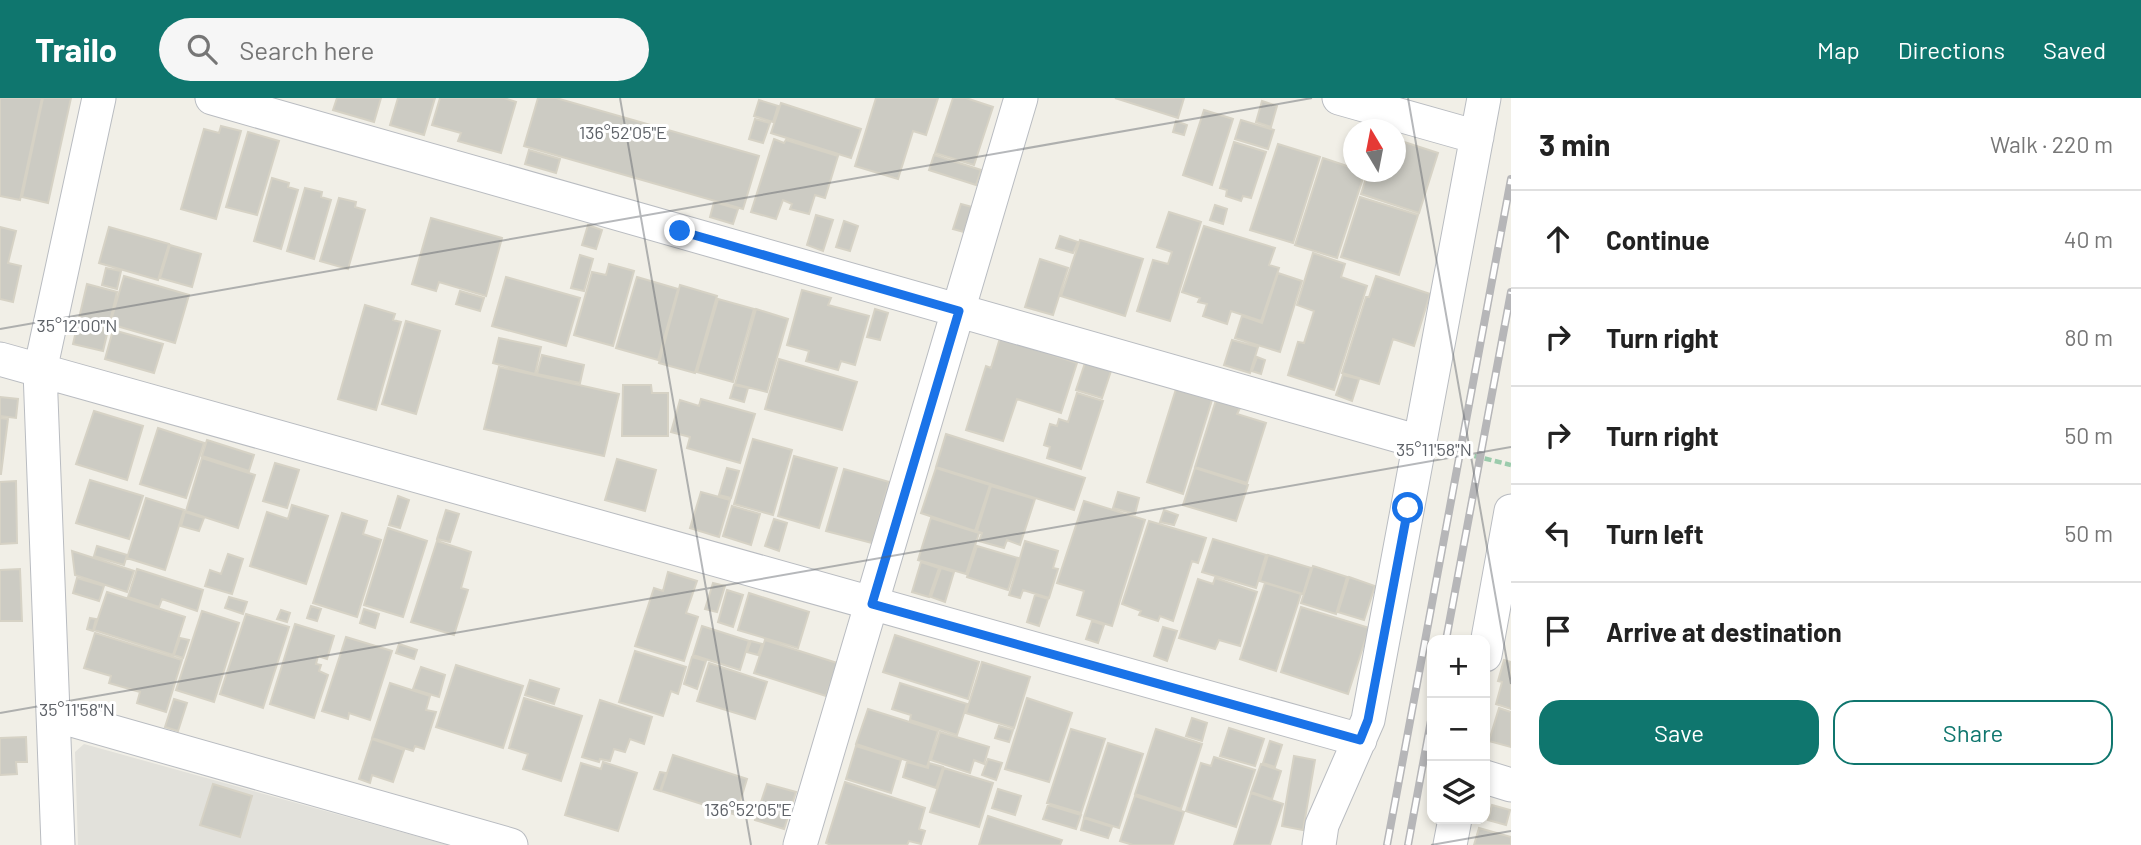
<!DOCTYPE html>
<html lang="en">
<head>
<meta charset="utf-8">
<style>
  :root { --surface:#fff; --page:#f6f6f6; --text:#222; --muted:#767676; --line:#e0e0e0; --accent:#0f766e }
  body { margin:0; font-family:Barlow,sans-serif; background:var(--page); color:var(--text) }
  .controls { position:absolute; right:21px; bottom:21px; display:grid; overflow:hidden; border-radius:14px; box-shadow:0 4px 10px #0003 }
  .controls button { width:63px; height:63px; display:grid; place-items:center; padding:0; border:0; border-bottom:2px solid var(--line); background:var(--surface); color:var(--text); font:35px sans-serif }
  .compass { position:absolute; left:1343px; top:21px; width:63px; height:63px; border-radius:50%; background:var(--surface); box-shadow:0 4px 10px #0003; rotate:350deg }
  .stop { position:absolute; width:21px; height:21px; margin:-16px; border:5px solid #1a73e8; border-radius:50%; background:#fff }
  .stop.end { background:#1a73e8; border-color:#fff; box-shadow:0 2px 7px #0008 }
  .list { margin:0; padding:0; list-style:none }
  h2 { display:flex; justify-content:space-between; align-items:center; height:91px; margin:0; padding:0 28px; font-size:30px }
  h2 small { font-size:23px; font-weight:400; color:var(--muted) }
  .list li { display:grid; grid-template-columns:46px 1fr auto; gap:21px; align-items:center; box-sizing:border-box; height:98px; padding:0 28px; border-top:2px solid var(--line) }
  .list b { display:block; font-size:26px; white-space:nowrap }
  .list em { font-size:23px; font-style:normal; color:var(--muted) }
  .actions { display:flex; gap:14px; padding:21px 28px }
  .actions a { flex:1; padding:16px 0; border:2px solid var(--accent); border-radius:21px; text-align:center; font-size:24px; color:var(--accent) }
  .actions .main { background:var(--accent); color:#fff }
  .icon { flex:none; width:38px; height:38px; fill:none; stroke:currentColor; stroke-width:2; stroke-linecap:round; stroke-linejoin:round }
  .map { position:relative; flex:none; width:1511px; height:747px; overflow:hidden }
  header { display:flex; align-items:center; gap:42px; box-sizing:border-box; height:98px; padding:0 35px; background:var(--accent); color:#fff }
  header strong { font-size:33px }
  nav { display:flex; gap:38px; margin-inline-start:auto; font-size:24px }
  .search { width:490px; height:63px; background:var(--page); display:flex; align-items:center; gap:18px; box-sizing:border-box; padding:0 24px; border-radius:38px; color:var(--muted); font-size:26px }
  main { display:flex }
  aside { flex:1; background:var(--surface) }
  .map>svg:first-child { display:block }
  .industrial { fill:#e2e1db }
  .building { fill:#cccbc3; stroke:#d6d2c5; stroke-width:2 }
  .lines { fill:none; stroke-linecap:round; stroke-linejoin:round }
  .minor-casing { stroke:#b9bcc1; stroke-width:35 }
  .path { stroke:#9bcbac; stroke-width:4.5; stroke-dasharray:7 3.5; stroke-linecap:butt }
  .minor { stroke:#fff; stroke-width:33 }
  .rail-casing { stroke:#b6b6b8; stroke-width:8 }
  .rail { stroke:#fff; stroke-width:5; stroke-dasharray:16; stroke-linecap:butt }
  .route { stroke:#1a73e8; stroke-width:9 }
  .ticks { fill:none; stroke:#5e6268; stroke-width:2; stroke-opacity:0.45 }
  .ticks-label { font-size:18px; text-anchor:middle; fill:#5e6268; stroke:#fff; stroke-width:6; stroke-linejoin:round; paint-order:stroke }
</style>
</head>
<body>
<header>
<strong>Trailo</strong>
<div class="search"><svg class="icon" aria-label="search" viewBox="0 0 24 24"><circle cx="10" cy="10" r="6"/><path d="M15 15l6 6"/></svg>Search here</div>
<nav><a>Map</a><a>Directions</a><a>Saved</a></nav>
</header>
<main>
<div class="map">
<svg width="1511" height="747" viewBox="0 0 1511 747">
  <rect width="100%" height="100%" fill="#f1efe7"/>
  <path class="industrial" d="M84 646 448 747H78L75 654Z"/>
  <path class="building" d="M0 0H42L20 102 0 98Z
    M43 0H71L48 105 22 99Z
    M337 0H381L374 24 333 12Z
    M398 0H435L424 37 390 27Z
    M440 0H504L516 4 501 55 458 43 461 35 432 27Z
    M538 0H556L759 58 743 111 524 48Z
    M876 0H938L926 37 913 33 898 81 855 68Z
    M953 0H966L993 9 974 67 935 55Z
    M1115 0H1184L1178 20Z
    M759 2 778 8 773 24 754 18Z
    M1262 3 1277 8 1271 29 1256 24Z
    M781 5 861 31 851 60 771 35Z
    M1204 12 1233 21 1212 87 1183 77Z
    M755 21 770 25 763 45 749 41Z
    M1241 22 1274 32 1268 51 1235 41Z
    M1176 23 1187 27 1184 37 1173 34Z
    M221 28 241 33 216 121 181 111 204 31 219 35Z
    M248 34 279 43 257 117 226 109Z
    M774 41 784 45 786 42 838 58 825 100 815 97 809 116 790 111 792 106 783 102 776 121 751 114Z
    M1395 41 1438 55 1419 115 1361 96 1368 74H1395Z
    M1234 44 1266 54 1251 100 1243 98 1241 103 1226 98 1227 92 1220 90Z
    M1278 46 1320 59 1293 145 1250 132Z
    M529 52 560 61 556 75 525 66Z
    M934 57 981 72 976 87 929 72Z
    M1323 60 1353 70V74H1365L1337 160 1295 147Z
    M272 80 289 85 288 89 298 92 281 151 254 143Z
    M305 90 322 94 321 99 331 102 314 161 287 153Z
    M1360 99 1418 117 1399 177 1341 159Z
    M339 100 356 104 355 109 365 112 348 171 320 163Z
    M714 104 738 111 733 126 710 119Z
    M961 106 972 109 964 134 953 131Z
    M1215 107 1227 111 1223 126 1210 122Z
    M1169 114 1201 124 1170 223 1137 213 1153 162 1168 166 1172 154 1157 149Z
    M816 117 833 122 823 153 807 147Z
    M431 120 502 140 486 198 439 184 436 193 412 186Z
    M844 123 858 128 850 153 836 149Z
    M588 127 602 132 596 151 582 147Z
    M1204 128 1275 150 1269 167 1279 170 1261 223 1231 213 1227 226 1203 218 1207 206 1198 204 1200 200 1182 194Z
    M0 129 16 133 8 165 21 168 13 204 0 201Z
    M109 129 169 146 158 182 99 165Z
    M1060 138 1078 144 1073 155 1056 150Z
    M1080 142 1143 161 1125 218 1061 198Z
    M170 147 201 156 192 189 160 180Z
    M1313 155 1345 166 1341 179 1367 188 1334 292 1288 277 1298 244 1304 245 1314 213 1297 207Z
    M580 157 593 161 584 193 571 190Z
    M1040 161 1068 170 1053 217 1025 209Z
    M609 166 634 173 613 248 574 237 592 174 606 177Z
    M106 170 121 173 117 191 102 187Z
    M1278 175 1302 183 1280 254 1235 240 1242 218 1262 225Z
    M124 178 189 197 175 245 110 226Z
    M1376 178 1430 196 1414 248 1393 241 1379 286 1342 275 1366 199H1369Z
    M506 179 580 200 566 248 492 228Z
    M637 179 678 191 658 262 616 250Z
    M87 186 117 194 103 253 73 246Z
    M680 187 717 198 695 275 659 265Z
    M802 192 831 200 828 207 869 218 855 267 841 263 838 272 806 263 809 253 787 247Z
    M460 193 484 200 480 213 456 206Z
    M718 201 754 211 733 284 697 274Z
    M365 207 395 216 393 222 401 224 376 312 338 301Z
    M756 211 788 221 767 294 735 286Z
    M875 211 888 215 880 242 867 239Z
    M406 223 440 233 416 316 382 306Z
    M113 232 163 246 154 275 105 261Z
    M499 240 541 249 535 276 493 265Z
    M1000 240 1077 265 1061 315 1017 301 1003 343 966 332 986 268 991 270Z
    M1232 242 1258 249 1250 275 1224 267Z
    M542 257 584 267 580 285 537 276Z
    M1257 259 1265 262 1261 276 1252 273Z
    M779 261 857 284 842 332 765 311Z
    M1085 265 1111 273 1102 300 1076 292Z
    M499 269 619 296 604 358 484 331Z
    M1343 277 1359 281 1352 303 1336 297Z
    M623 287H651L652 295H668V338H622Z
    M734 287 748 290 744 304 730 300Z
    M1176 291 1212 302 1183 396 1147 384Z
    M1077 295 1103 303 1081 371 1047 360 1050 349 1044 347 1050 326 1057 328 1059 321 1068 324Z
    M0 299 18 301 16 320 0 318Z
    M701 301 755 316 740 365 687 350 690 339 671 334 680 302 699 308Z
    M1216 302 1240 310 1237 316 1266 325 1247 385 1195 369Z
    M94 313 143 328 127 382 76 366Z
    M0 320 8 321 1 376H0Z
    M158 330 204 345 186 400 140 386Z
    M946 336 1085 380 1074 412 936 369Z
    M753 341 792 352 773 417 734 406Z
    M207 342 254 357 249 373 202 358Z
    M794 358 837 370 819 430 778 418Z
    M202 360 255 377 238 430 186 413Z
    M617 361 656 372 645 413 605 402Z
    M275 365 299 372 287 410 263 403Z
    M727 370 739 373 731 400 719 397Z
    M936 370 990 387 975 433 921 415Z
    M1195 370 1248 387 1236 423 1183 407Z
    M844 371 889 384 872 445 826 433Z
    M90 382 143 398 129 441 76 425Z
    M16 383 17 445 0 446V384Z
    M991 388 1035 401 1020 447 1007 442 1004 450 979 443 982 435 977 433Z
    M701 394 730 402 719 439 690 430Z
    M1118 394 1139 400 1135 416 1113 410Z
    M398 398 409 402 400 430 389 427Z
    M146 400 184 412 165 472 127 460Z
    M1084 403 1145 422 1112 528 1077 517 1084 493 1057 485Z
    M292 407 328 418 306 486 250 468 267 414 288 421Z
    M732 408 760 416 751 447 723 438Z
    M446 412 459 416 450 444 437 441Z
    M1164 412 1178 417 1174 427 1160 424Z
    M185 414 204 420 199 433 181 428Z
    M342 415 367 423 363 436 381 442 357 519 313 505Z
    M931 420 979 435 966 476 918 462Z
    M774 421 787 425 779 453 765 448Z
    M1149 423 1206 440 1198 465 1192 463 1173 523 1160 518 1158 523 1139 517 1141 513 1122 506Z
    M388 430 427 443 403 519 364 507Z
    M1213 441 1266 457 1256 490 1202 474Z
    M437 443 471 454 461 490 468 492 454 537 411 524Z
    M1025 443 1058 453 1053 470 1058 471 1049 500 1023 492 1020 500 1009 497Z
    M97 448 127 457 124 467 94 458Z
    M977 448 1018 460 1008 492 967 479Z
    M72 453 134 473 127 494 75 477Z
    M228 456 243 461 232 496 205 488 210 472 221 476Z
    M1268 457 1311 470 1303 496 1260 483Z
    M921 464 939 470 929 499 912 494Z
    M1313 468 1347 479 1336 516 1301 505Z
    M941 470 954 474 945 504 931 499Z
    M20 471 22 523H0V472Z
    M137 471 203 492 197 513 162 501 159 509 128 499Z
    M668 474 697 483 686 515 698 519 684 563 635 548 654 490 663 493Z
    M1349 479 1375 488 1364 522 1338 514Z
    M77 480 104 488 99 503 73 495Z
    M1215 480 1257 494 1240 548 1219 542 1215 551 1179 540 1198 481 1213 486Z
    M713 485 725 488 717 514 705 511Z
    M1265 485 1301 496 1276 573 1240 561Z
    M727 492 743 497 733 529 718 524Z
    M107 494 185 519 173 557 94 532Z
    M749 495 809 514 798 550 738 532Z
    M1035 497 1048 501 1039 528 1027 524Z
    M229 499 247 504 243 516 225 510Z
    M311 508 321 511 317 523 307 520Z
    M1301 509 1369 530 1348 596 1281 574Z
    M364 511 379 516 375 530 360 525Z
    M281 512 290 515 287 524 277 521Z
    M202 513 239 525 214 604 176 592Z
    M246 516 289 529 263 610 220 596Z
    M90 520 96 521 93 533 87 531Z
    M1092 523 1104 527 1098 545 1086 541Z
    M295 526 334 538 327 561 318 558 316 566 321 567 319 573 328 577 314 620 270 606Z
    M702 528 749 543 740 572 693 557Z
    M1163 529 1177 533 1167 563 1154 558Z
    M95 535 182 562 166 614 137 605 140 594 109 585 111 578 84 570Z
    M895 537 979 564 968 601 883 574Z
    M346 539 392 553 370 622 349 615 348 621 322 613Z
    M180 540 189 542 183 560 174 557Z
    M765 542 837 565 826 598 754 575Z
    M751 543 762 546 758 557 747 554Z
    M399 546 417 552 414 561 396 555Z
    M635 553 686 569 678 596 671 593 663 618 619 604Z
    M692 559 706 563 697 591 684 586Z
    M1504 562 1511 564V611L1496 606 1502 584 1498 583Z
    M982 564 1030 579 1014 630 966 615Z
    M709 565 767 584 755 621 697 603Z
    M456 567 523 588 503 650 436 629Z
    M421 569 445 577 439 599 413 591Z
    M530 582 559 591 554 606 525 597Z
    M390 585 430 598 426 612 436 614 424 651 415 648 413 653 372 640Z
    M900 585 967 606 957 637 910 622 911 617 892 611Z
    M524 600 582 618 561 683 523 671 528 656 509 650Z
    M1027 600 1072 615 1049 684 1005 671Z
    M174 601 187 605 178 633 165 629Z
    M600 602 652 619 644 646 630 641 625 654 614 651 610 663 600 661 599 664 582 659Z
    M1499 610 1511 614V649L1489 643Z
    M868 611 938 633 927 669 856 646Z
    M1192 620 1207 625 1202 643 1186 638Z
    M999 628 1013 632 1009 644 995 640Z
    M1229 630 1264 641 1255 668 1220 658Z
    M1071 631 1105 641 1081 715 1047 705Z
    M1156 631 1202 646 1181 711 1135 696Z
    M940 634 989 649 984 666 974 662 970 675 931 662Z
    M26 639 27 664H16L17 676 0 677V640Z
    M372 641 404 652 393 684 372 677 370 685 359 681Z
    M1270 643 1282 647 1275 669 1263 665Z
    M1108 645 1143 656 1119 730 1084 719Z
    M856 648 901 662 891 695 846 681Z
    M673 657 747 681 736 717 661 693Z
    M1294 658 1315 662 1303 732 1282 728Z
    M1214 659 1255 672 1236 729 1186 713 1201 665 1211 668Z
    M988 661 1002 665 996 682 982 677Z
    M603 664 637 675 618 733 565 717 581 665 601 671Z
    M907 664 928 670 929 665 943 669 936 690 903 679Z
    M1261 666 1281 673 1272 701 1251 694Z
    M944 670 993 685 979 729 930 714Z
    M660 674 666 675 660 693 654 691Z
    M845 684 925 710 919 731 925 733 921 746 909 743 907 747H831L826 745Z
    M213 686 252 698 240 739 200 727Z
    M767 686 796 694 784 731 755 722Z
    M998 691 1021 698 1015 717 992 710Z
    M1251 695 1283 706 1270 747H1234Z
    M1135 698 1184 714 1173 747H1133L1120 743Z
    M1048 707 1081 717 1076 731 1043 721Z
    M1492 707 1510 712 1506 727 1488 722Z
    M988 718 1062 742 1060 747H979Z
    M1084 720 1112 729 1108 740 1081 732Z
    M1479 730 1511 739V747H1474Z"/>
  <g class="lines">
    <g class="minor-casing">
      <path id="minor" d="M212 0 1420 344
        M1339 0 1477 39
        M0 261 1360 642
        M1485 557 1511 413
        M54 617 511 747
        M1485 679 1511 687
        M58 747 40 273 99 0
        M800 747 1021 0
        M1319 747 1322 727 1368 622 1484 0
        M1450 747 1455 721"/>
    </g>
    <path class="path" d="M1454 353 1511 367"/>
    <use href="#minor" class="minor"/>
    <g class="rail-casing">
      <path id="rail" d="M1446 542 1511 194
        M1387 747 1511 81
        M1408 747 1432 617"/>
    </g>
    <use href="#rail" class="rail"/>
  </g>
  <g class="lines">
    <path class="route" d="M680 133 959 213 872 506 1360 642 1368 622 1408 410"/>
  </g>
  <path class="ticks" d="M620 0 751 747M1408 0 1511 586M0 231 1312 0M0 615 1511 349M1431 747 1511 733"/>
  <g class="ticks-label">
    <text x="623" y="41">136°52'05"E</text>
    <text x="77" y="234">35°12'00"N</text>
    <text x="1434" y="358">35°11'58"N</text>
    <text x="77" y="618">35°11'58"N</text>
    <text x="748" y="718">136°52'05"E</text>
  </g>
</svg>
<div class="controls">
<button>+</button>
<button>−</button>
<button><svg class="icon" aria-label="layers" viewBox="0 0 24 24"><path d="M12 4l9 5-9 5-9-5zM3 14l9 5 9-5"/></svg></button>
</div>
<svg class="compass" viewBox="-18 -18 36 36"><path d="M0-13l5 13h-10z" fill="#e53935"/><path d="M0 13l5-13h-10z" fill="#767676"/></svg>
<div class="stop" style="left:1408px;top:410px"></div>
<div class="stop end" style="left:680px;top:133px"></div>
</div>
<aside>
<h2>3 min<small>Walk · 220 m</small></h2>
<ul class="list">
<li><svg class="icon" aria-label="ahead" viewBox="0 0 24 24"><path d="M12 20V5M6 11l6-6 6 6"/></svg><div><b>Continue</b></div><em>40 m</em></li>
<li><svg class="icon" aria-label="right" viewBox="0 0 24 24"><path d="M7 20v-9h11M14 6l5 5-5 5"/></svg><div><b>Turn right</b></div><em>80 m</em></li>
<li><svg class="icon" aria-label="right" viewBox="0 0 24 24"><path d="M7 20v-9h11M14 6l5 5-5 5"/></svg><div><b>Turn right</b></div><em>50 m</em></li>
<li><svg class="icon" aria-label="left" viewBox="0 0 24 24"><path d="M17 20v-9H6M10 6l-5 5 5 5"/></svg><div><b>Turn left</b></div><em>50 m</em></li>
<li><svg class="icon" aria-label="arrive" viewBox="0 0 24 24"><path d="M6 21V4h12l-3 4 3 4H6"/></svg><div><b>Arrive at destination</b></div></li>
</ul>
<div class="actions"><a class="main">Save</a><a>Share</a></div>
</aside>
</main>
</body>
</html>
